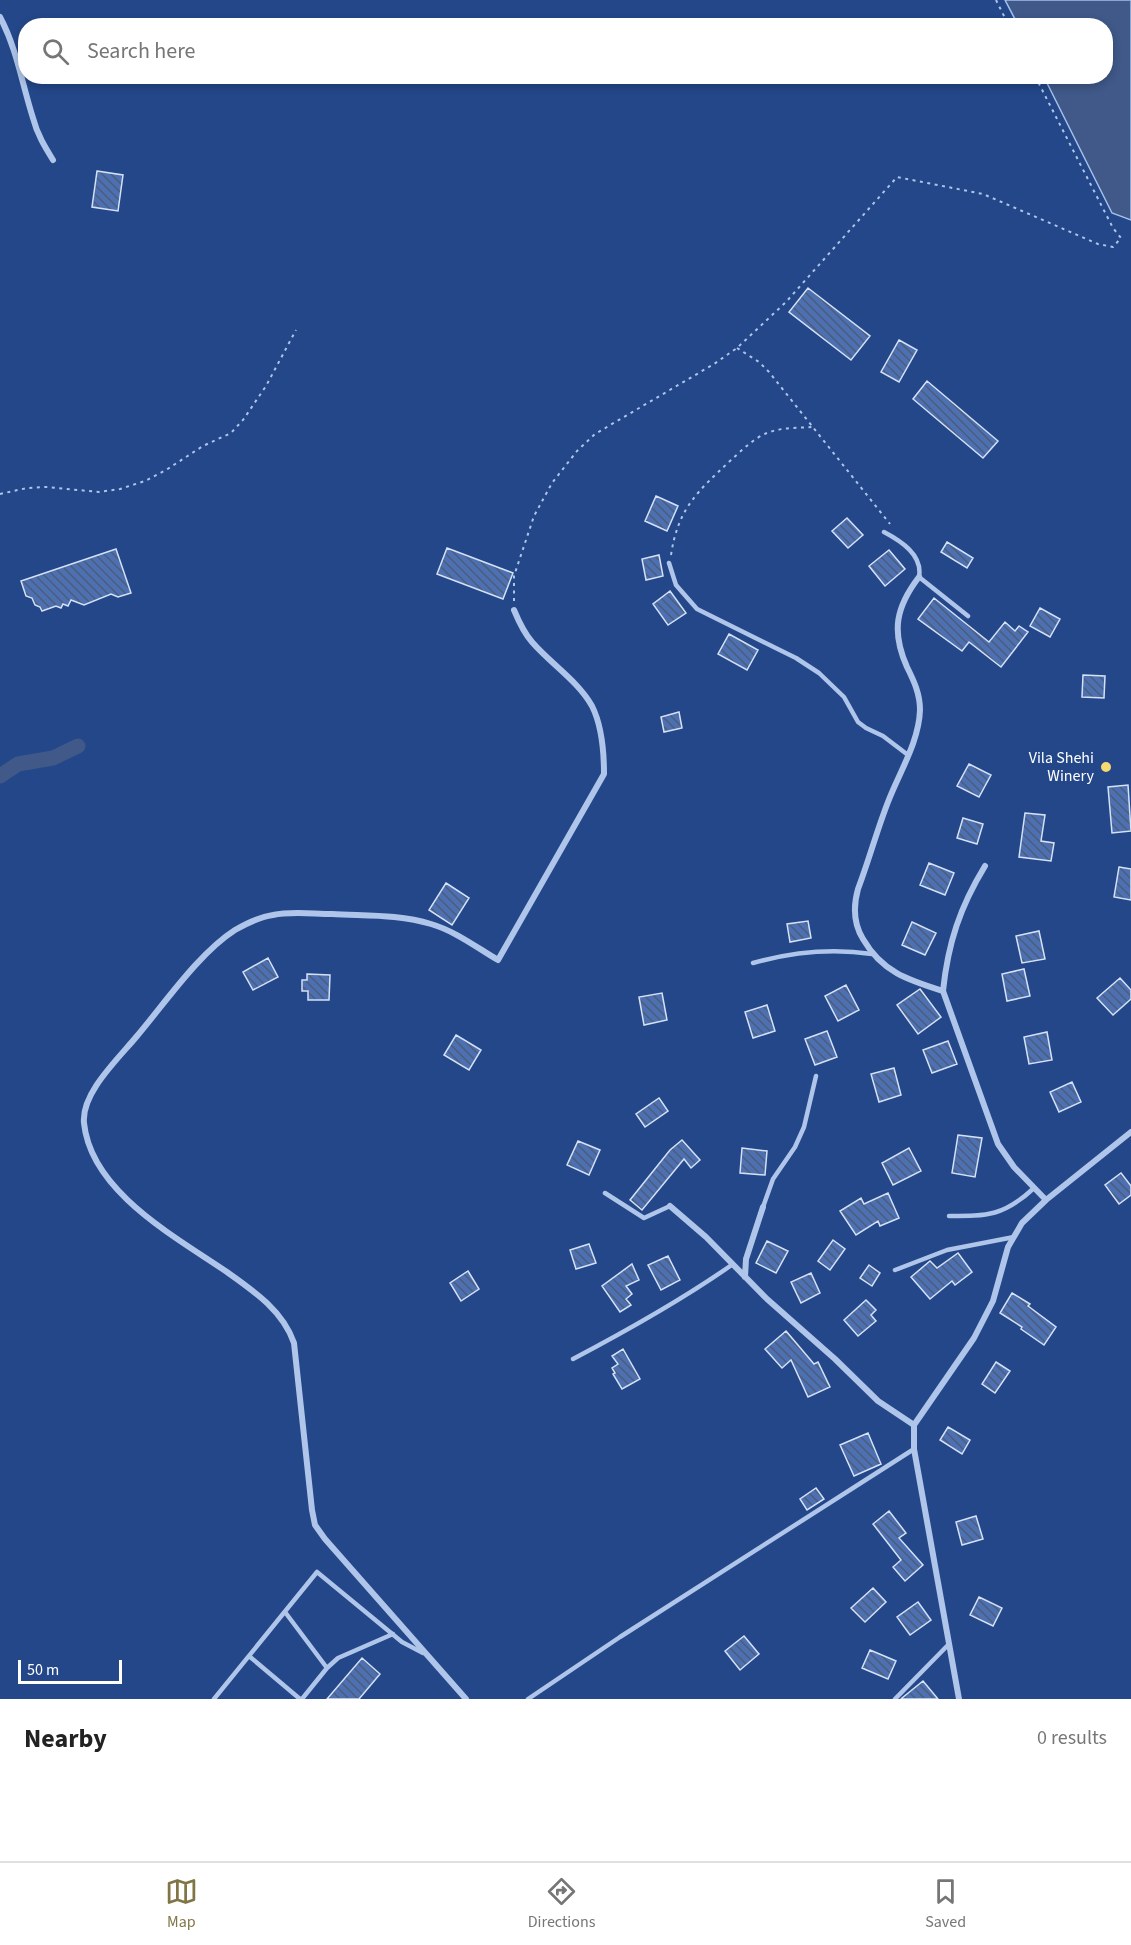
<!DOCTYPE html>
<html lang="en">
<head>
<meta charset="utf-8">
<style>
  :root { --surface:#fff; --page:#f6f6f6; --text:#222; --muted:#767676; --line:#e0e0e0; --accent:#817546 }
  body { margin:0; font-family:"Source Sans 3",sans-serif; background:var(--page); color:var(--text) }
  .scale { position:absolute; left:18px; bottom:15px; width:104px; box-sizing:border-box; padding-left:6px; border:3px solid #fff; border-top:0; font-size:16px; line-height:21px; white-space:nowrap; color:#fff; -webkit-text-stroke:4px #234789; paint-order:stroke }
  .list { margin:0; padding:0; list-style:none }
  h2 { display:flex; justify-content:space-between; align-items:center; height:78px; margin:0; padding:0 24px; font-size:26px }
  h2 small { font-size:20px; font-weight:400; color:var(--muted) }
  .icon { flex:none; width:33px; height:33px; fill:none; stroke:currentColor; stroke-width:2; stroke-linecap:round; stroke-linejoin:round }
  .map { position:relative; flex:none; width:1131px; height:1699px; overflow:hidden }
  .search { position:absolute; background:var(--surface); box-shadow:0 3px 9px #0003; left:18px; right:18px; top:18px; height:66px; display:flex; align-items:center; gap:15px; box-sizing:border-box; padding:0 21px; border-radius:24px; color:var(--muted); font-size:22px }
  .sheet { height:162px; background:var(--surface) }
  nav { display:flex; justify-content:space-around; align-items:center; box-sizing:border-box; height:84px; border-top:2px solid var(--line); background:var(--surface); font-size:16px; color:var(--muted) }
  nav a { display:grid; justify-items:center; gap:3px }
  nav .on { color:var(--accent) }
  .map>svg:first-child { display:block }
  .water { fill:#405989; stroke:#a3bfeb; stroke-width:1.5 }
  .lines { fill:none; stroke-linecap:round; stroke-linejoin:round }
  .canal { stroke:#405989; stroke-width:15 }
  .building { fill:url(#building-back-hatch); stroke:#d4e1f7; stroke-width:1.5 }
  .path { stroke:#afc5ea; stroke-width:2; stroke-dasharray:3 4.5; stroke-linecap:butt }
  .lane { stroke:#afc5ea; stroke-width:4.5 }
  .street { stroke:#afc5ea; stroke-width:6 }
  .poi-dot { fill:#f5da72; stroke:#234789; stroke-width:2 }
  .labels { text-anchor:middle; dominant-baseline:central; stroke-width:5; stroke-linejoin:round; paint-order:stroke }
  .poi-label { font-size:16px; fill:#fff; stroke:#234789; text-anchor:end }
</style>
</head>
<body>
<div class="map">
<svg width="1131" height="1699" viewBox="0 0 1131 1699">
  <defs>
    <pattern id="building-back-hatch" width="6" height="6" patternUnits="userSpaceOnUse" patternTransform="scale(1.5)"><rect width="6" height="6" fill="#4c70b1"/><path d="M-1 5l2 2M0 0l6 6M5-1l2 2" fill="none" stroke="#4c5c79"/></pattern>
  </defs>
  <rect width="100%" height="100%" fill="#234789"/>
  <path class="water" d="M1005 0H1131V220L1112 213 1044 77 1106 76V26L1018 25Z"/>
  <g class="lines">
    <path class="canal" d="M0 776 18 764 53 758 78 746"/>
  </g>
  <path class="building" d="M97 171 123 175 118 211 92 207Z
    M808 288 870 336 851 360 789 312Z
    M899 340 917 350 899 382 881 372Z
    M927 381 998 441 983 458 913 399Z
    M656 496 678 506 667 531 645 521Z
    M847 518 863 535 848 548 832 531Z
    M947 542 973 558 967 568 941 552Z
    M447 548 513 573 503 599 437 574Z
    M116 549 131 593 118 597 111 594 84 605 71 600 68 606 63 604 61 608 56 606 42 611 40 607 35 605 32 598 26 596 21 581Z
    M889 550 905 569 885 586 869 566Z
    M659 555 663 576 646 580 642 559Z
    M670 591 686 613 668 625 653 604Z
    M934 598 989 642 1005 622 1015 631 1019 626 1028 632 1001 667 969 642 962 651 918 619Z
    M1040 608 1060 619 1050 637 1030 626Z
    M729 634 758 650 747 670 718 654Z
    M1083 675 1105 676 1104 698 1082 697Z
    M679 712 682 728 664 732 661 717Z
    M969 764 991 775 979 797 957 786Z
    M1128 785 1131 831 1112 833 1108 787Z
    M1025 813 1045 815 1041 841 1054 843 1051 861 1019 857Z
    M963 818 983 824 977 844 957 838Z
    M929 863 954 873 945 895 920 885Z
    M1119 867 1131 869V900L1114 897Z
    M446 883 469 898 452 925 429 910Z
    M808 921 811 938 790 942 787 924Z
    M912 922 936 933 925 955 902 945Z
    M1039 931 1045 959 1022 963 1016 936Z
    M268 958 278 977 253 990 243 972Z
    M1024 969 1030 996 1007 1001 1002 974Z
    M307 974 330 975 329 1000H308V991H302V980H307Z
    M1120 978 1131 990V999L1113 1015 1097 998Z
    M846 985 859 1010 838 1021 825 996Z
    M920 989 941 1017 918 1034 897 1005Z
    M662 993 667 1020 644 1025 639 997Z
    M767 1005 775 1031 753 1038 745 1012Z
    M827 1031 837 1057 815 1065 805 1039Z
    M1047 1032 1052 1060 1029 1064 1024 1037Z
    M456 1035 481 1050 469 1070 444 1055Z
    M948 1041 957 1064 932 1073 923 1050Z
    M894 1068 901 1095 879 1102 871 1074Z
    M1072 1082 1081 1102 1059 1112 1050 1092Z
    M659 1098 668 1111 645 1127 636 1114Z
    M958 1135 982 1138 975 1177 952 1173Z
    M682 1140 700 1160 691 1168 684 1159 642 1210 630 1200 670 1150Z
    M578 1141 600 1150 589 1175 567 1165Z
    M742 1148 767 1151 765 1175 740 1173Z
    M909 1148 921 1171 893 1185 882 1163Z
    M1121 1173 1131 1186V1195L1119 1204 1105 1185Z
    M888 1193 899 1218 880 1226 878 1221 856 1235 840 1211 861 1198 864 1204Z
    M833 1240 845 1249 830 1270 818 1261Z
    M767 1241 788 1251 776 1273 756 1263Z
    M589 1244 596 1263 576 1269 570 1250Z
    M958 1253 972 1272 955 1285 952 1281 930 1299 911 1277 930 1261 937 1268Z
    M668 1256 680 1280 661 1290 648 1265Z
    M632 1264 639 1280 626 1286 632 1294 626 1299 631 1305 620 1312 602 1286Z
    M869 1265 880 1273 872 1286 860 1278Z
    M468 1271 479 1289 461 1301 450 1283Z
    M811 1273 820 1293 801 1303 791 1282Z
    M1012 1293 1030 1304 1028 1306 1056 1327 1044 1345 1021 1329 1022 1327 1000 1313Z
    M866 1300 876 1310 871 1315 876 1321 858 1336 844 1320Z
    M786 1331 814 1364 818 1362 830 1387 808 1397 791 1360 782 1368 765 1349Z
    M623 1349 640 1379 622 1389 613 1374 615 1373 612 1368 618 1364 612 1356Z
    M996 1362 1010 1371 995 1393 982 1384Z
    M948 1427 970 1440 962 1454 940 1440Z
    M868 1433 881 1464 854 1476 840 1445Z
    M816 1488 824 1499 807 1510 800 1499Z
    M889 1511 906 1533 899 1538 923 1565 905 1581 893 1567 901 1560 873 1524Z
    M976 1516 983 1539 962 1545 956 1522Z
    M873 1588 886 1602 865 1622 851 1608Z
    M979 1597 1002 1608 993 1626 970 1615Z
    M918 1602 931 1620 910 1635 897 1617Z
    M744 1636 759 1654 740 1670 725 1651Z
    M870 1650 896 1661 888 1679 862 1668Z
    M362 1658 380 1674 359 1699H327Z
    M923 1681 938 1699H901L902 1698Z"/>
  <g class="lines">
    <path class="path" d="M996 0 1009 26
      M737 348 759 362 769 372 890 524
      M0 494 27 488 46 487 99 492 120 489 145 481 166 470 203 446 231 433 243 420 266 386 296 330
      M671 555C678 508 698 491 731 460 741 451 754 438 767 433 782 427 798 428 813 427
      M514 601V576L534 516 552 483 577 451 595 434 714 364 737 348 786 302 897 177 983 194 1098 244 1113 247 1121 238 1113 228 1035 76"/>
    <path class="lane" d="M884 532C901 541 923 555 919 577L968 616
      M669 563 676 585 697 609 796 658 819 673 844 697 858 722 866 728 883 736 908 755
      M753 963C792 952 831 948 872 954
      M605 1193 644 1218 670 1206
      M763 1207 773 1179 795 1147 804 1127 816 1076
      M949 1216C988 1216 1004 1216 1034 1188
      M895 1270 947 1250 1014 1237
      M573 1359C628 1330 682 1300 733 1264
      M285 1612 327 1668
      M249 1656 300 1699
      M214 1699 317 1572 402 1642 423 1653
      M302 1699 327 1668 338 1658 393 1634
      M528 1699 620 1637 914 1449
      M895 1699 949 1644"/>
    <path class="street" d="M0 17C17 49 22 84 33 118 37 134 45 147 53 160
      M919 577C896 607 891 631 907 667 914 681 920 694 920 710 919 742 899 773 888 802 877 830 869 860 858 889 853 907 853 923 863 939 882 972 908 980 943 991L998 1144 1014 1167 1046 1200
      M943 991C948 943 960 907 985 866
      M670 1206 706 1237 767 1299 835 1359 878 1401 914 1425
      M745 1277 746 1259 763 1207
      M466 1699 325 1539 315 1525 312 1510 294 1343C283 1311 254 1291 227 1272 176 1237 91 1192 84 1123 81 1093 119 1058 137 1036 165 1003 199 953 235 930 247 923 259 917 273 915 291 911 313 914 332 914 364 916 399 914 431 924 455 931 476 947 498 960L604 774C604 753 602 726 592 706 578 681 551 664 532 642 524 633 519 622 514 610
      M959 1699 914 1449V1425L974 1338 993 1301 1008 1247 1022 1223 1046 1200 1131 1132"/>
  </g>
  <circle class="poi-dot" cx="1106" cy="767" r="6"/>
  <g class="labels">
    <g class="poi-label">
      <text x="1094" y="758">Vila Shehi<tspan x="1094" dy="18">Winery</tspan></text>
    </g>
  </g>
</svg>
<div class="scale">50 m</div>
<div class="search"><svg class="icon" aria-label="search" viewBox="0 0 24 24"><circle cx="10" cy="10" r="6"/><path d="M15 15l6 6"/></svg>Search here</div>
</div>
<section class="sheet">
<h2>Nearby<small>0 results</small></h2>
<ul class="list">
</ul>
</section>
<nav>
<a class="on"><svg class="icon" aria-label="map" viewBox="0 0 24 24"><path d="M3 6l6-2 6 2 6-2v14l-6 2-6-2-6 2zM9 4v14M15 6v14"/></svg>Map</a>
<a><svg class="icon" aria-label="directions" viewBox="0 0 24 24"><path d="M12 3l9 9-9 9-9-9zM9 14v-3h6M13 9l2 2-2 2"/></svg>Directions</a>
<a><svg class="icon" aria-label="saved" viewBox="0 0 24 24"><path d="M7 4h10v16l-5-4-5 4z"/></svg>Saved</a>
</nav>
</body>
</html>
